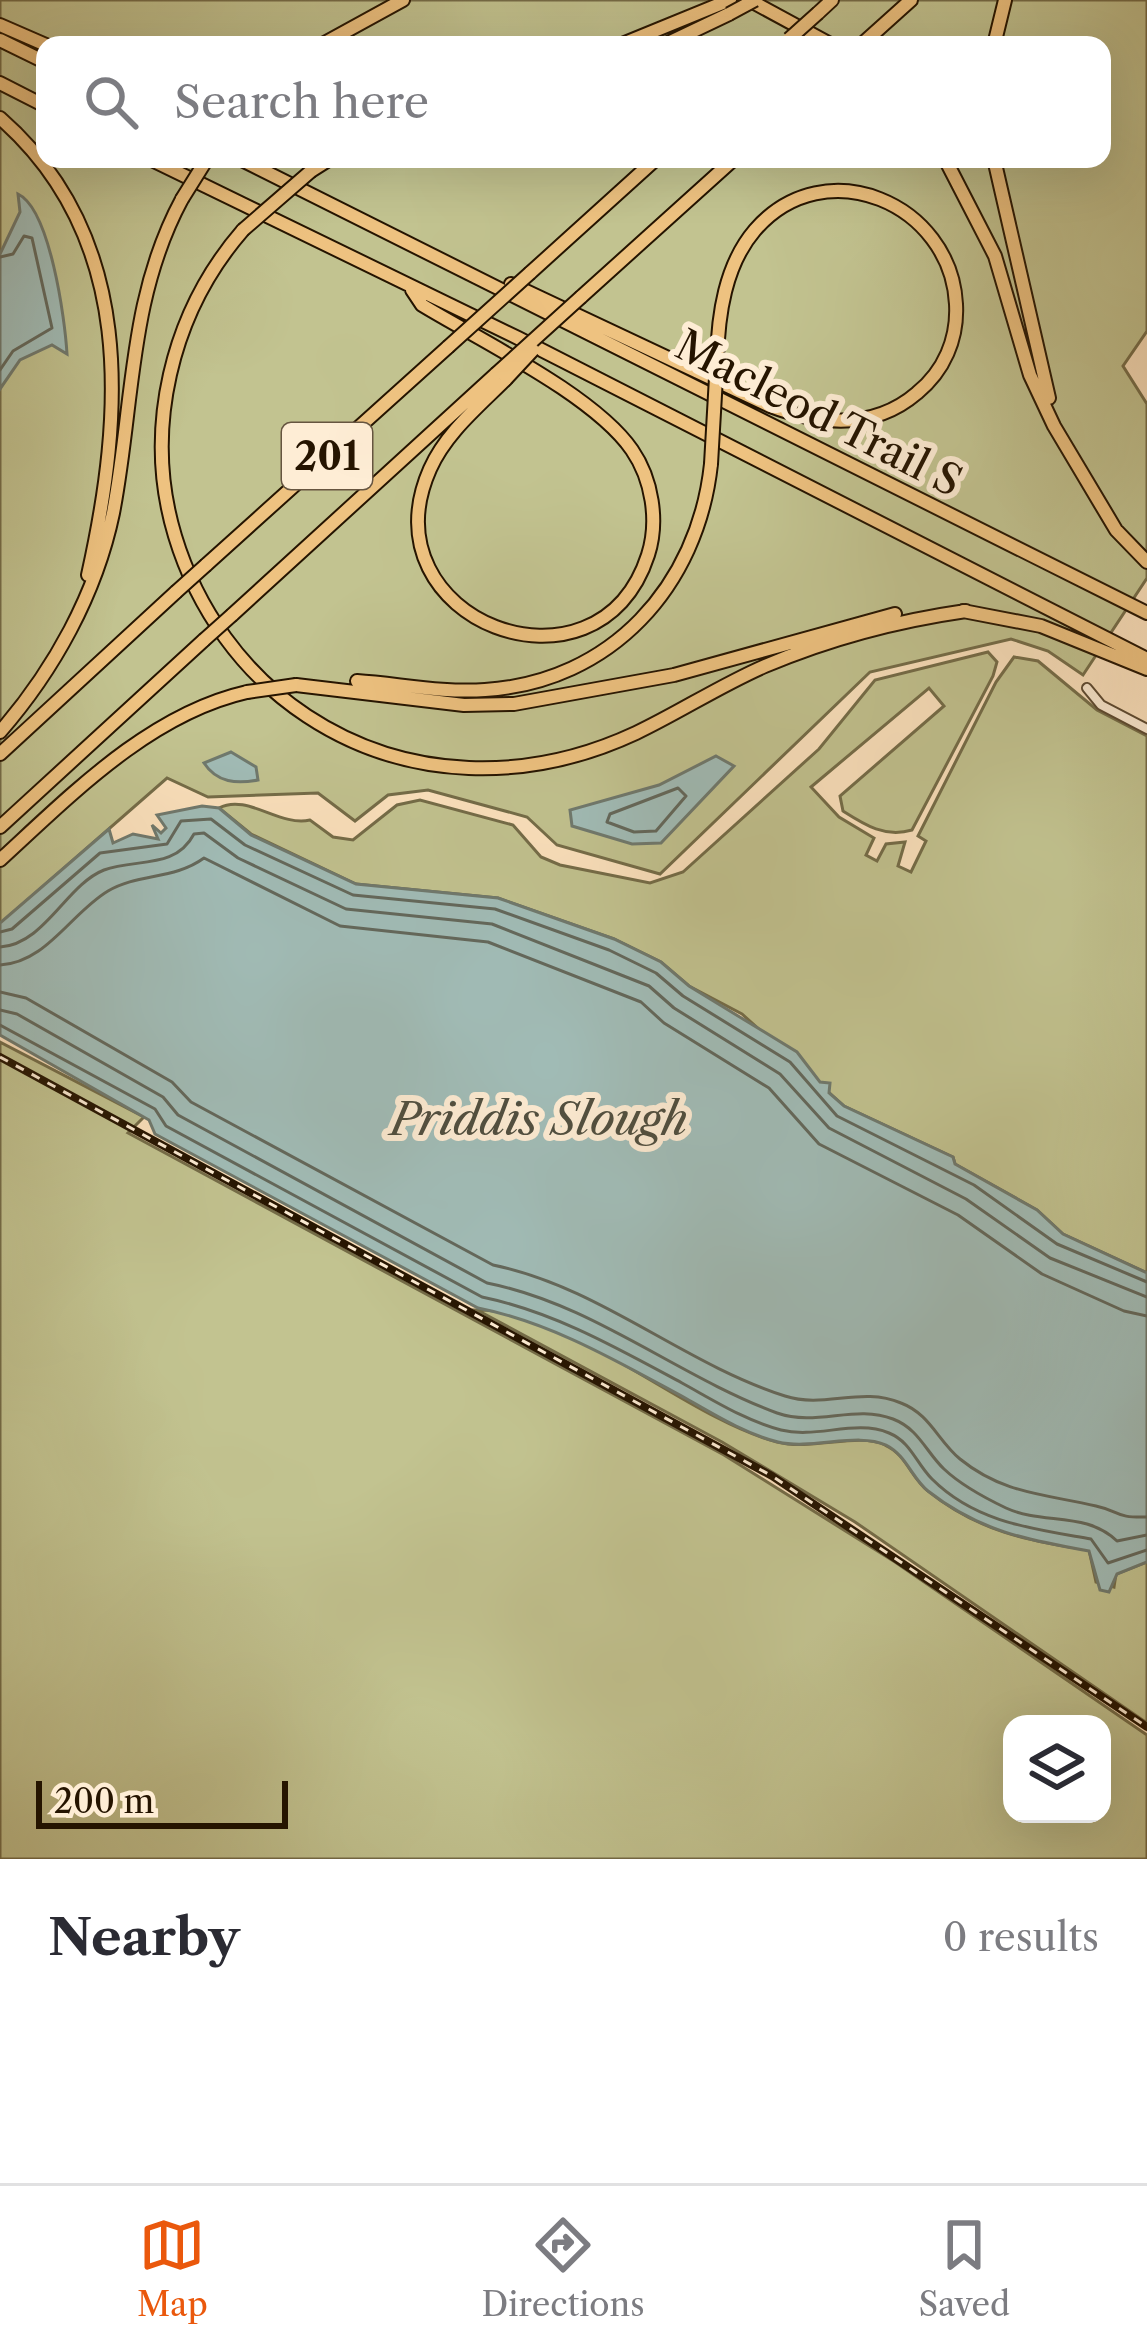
<!DOCTYPE html>
<html lang="en">
<head>
<meta charset="utf-8">
<style>
  :root { --surface:#fff; --page:#f2f2f3; --text:#2b2b33; --muted:#7c7c81; --line:#e1e1e2; --accent:#ea580c }
  body { margin:0; font-family:"Libre Caslon Text",serif; background:var(--page); color:var(--text) }
  .controls { position:absolute; right:36px; bottom:36px; display:grid; overflow:hidden; border-radius:24px; box-shadow:0 12px 48px #0002 }
  .controls button { width:108px; height:108px; display:grid; place-items:center; padding:0; border:0; border-bottom:3px solid var(--line); background:var(--surface); color:var(--text); font:60px sans-serif }
  .scale { position:absolute; left:36px; bottom:30px; width:252px; box-sizing:border-box; padding-left:12px; border:6px solid #251400; border-top:0; font-size:33px; line-height:42px; white-space:nowrap; color:#251400; -webkit-text-stroke:9px #feedd5; paint-order:stroke }
  .list { margin:0; padding:0; list-style:none }
  h2 { display:flex; justify-content:space-between; align-items:center; height:156px; margin:0; padding:0 48px; font-size:51px }
  h2 small { font-size:39px; font-weight:400; color:var(--muted) }
  .icon { flex:none; width:66px; height:66px; fill:none; stroke:currentColor; stroke-width:2; stroke-linecap:round; stroke-linejoin:round }
  .map { position:relative; flex:none; width:1147px; height:1859px; overflow:hidden }
  .search { position:absolute; background:var(--surface); box-shadow:0 12px 48px #0002; left:36px; right:36px; top:36px; height:132px; display:flex; align-items:center; gap:30px; box-sizing:border-box; padding:0 42px; border-radius:24px; color:var(--muted); font-size:45px }
  .sheet { height:324px; background:var(--surface) }
  nav { display:flex; justify-content:space-around; align-items:center; box-sizing:border-box; height:168px; border-top:3px solid var(--line); background:var(--surface); font-size:33px; color:var(--muted) }
  nav a { display:grid; justify-items:center; gap:6px }
  nav .on { color:var(--accent) }
  .map>svg:first-child { display:block }
  .green { fill:#c2c390; stroke:#746c48; stroke-width:3; fill-rule:evenodd }
  .water { fill:#a1bdb8; stroke:#6f796e; stroke-width:3 }
  .lines { fill:none; stroke-linecap:round; stroke-linejoin:round }
  .shore { stroke:#63685c; stroke-width:3 }
  .street-casing { stroke:#5b4830; stroke-width:12 }
  .highway-casing { stroke:#251400; stroke-width:16 }
  .street { stroke:#feedd5; stroke-width:8 }
  .highway { stroke:#eec280; stroke-width:12 }
  .rail-casing { stroke:#251400; stroke-width:8 }
  .rail { stroke:#feedd5; stroke-width:3; stroke-dasharray:9; stroke-linecap:butt }
  .highway-bridge-casing { stroke:#251400; stroke-width:16; stroke-linecap:butt }
  .highway-bridge { stroke:#eec280; stroke-width:12 }
  .labels { text-anchor:middle; dominant-baseline:central; stroke-width:12; stroke-linejoin:round; paint-order:stroke }
  .shield { fill:#feedd5; stroke:#665540; stroke-width:3 }
  .shield-label { font-size:39px; font-weight:bold; fill:#251400 }
  .street-label { font-size:42px; fill:#251400; stroke:#feedd5 }
  .water-label { font-size:45px; font-style:italic; fill:#504f40; stroke:#feedd5 }
</style>
</head>
<body>
<div class="map">
<svg width="1147" height="1859" viewBox="0 0 1147 1859">
  <rect width="100%" height="100%" fill="#fde3bf"/>
  <filter id="stains"><feTurbulence type="fractalNoise" baseFrequency=".00167" numOctaves="4"/><feColorMatrix values="0 0 0 0 .2 0 0 0 0 .09 0 0 0 0 .02 0 0 0 .5 -.17"/></filter>
  <radialGradient id="worn" r=".72"><stop offset=".6" stop-color="#630" stop-opacity="0"/><stop offset="1" stop-color="#630" stop-opacity=".3"/></radialGradient>
  <path class="green" d="M0 0H1147V331L1123 366 1147 404V578L1083 675 1048 651 1011 639 870 672 660 874 557 845 527 817 428 790 388 795 355 821 318 793 208 797 167 778 0 924ZM45 45H1102V159H45Z
    M988 652 997 662 993 676 912 830C885 838 865 825 843 811L840 796 944 706 929 688 811 787 839 817 874 838 866 855 877 861 886 844 905 842 898 866 911 872 926 841 918 836 996 682 1014 657 1038 661 1097 710 1147 736V1273L1063 1234 1037 1210 955 1164 953 1157 844 1106 742 1014 689 986 661 962 614 939 498 898 356 884 251 834 219 808C247 793 279 827 310 820L333 837 353 840 397 805 420 800 513 825 541 857 560 865 650 883 683 872 819 749 875 680Z
    M0 1042 144 1117 128 1133 724 1455 895 1562 1147 1735V1859H0ZM1012 1724H1102V1814H1012Z
    M477 1310C570 1308 683 1417 777 1442 812 1451 858 1432 885 1445 906 1454 911 1478 928 1491 978 1531 1027 1541 1089 1550L1096 1582 1114 1587 1116 1574 1147 1562V1723L855 1522 722 1442Z"/>
  <path class="water" d="M18 194C50 209 65 319 67 354L52 345 20 360 0 389V254L20 212Z
    M231 752 256 767 258 780C237 784 217 783 204 763Z
    M716 756 734 766 661 843 632 844 572 826 570 810 659 785Z
    M202 806 219 808 251 835 356 884 498 898 614 939 661 962 689 986 797 1052 820 1082 830 1083 829 1093 844 1106 953 1157 955 1164 1037 1210 1063 1234 1147 1273V1562L1117 1574 1109 1592 1100 1590 1089 1551C1027 1540 979 1531 928 1491 912 1478 906 1455 886 1445 858 1432 812 1450 778 1442 746 1434 715 1415 687 1399 620 1363 553 1323 478 1308L155 1134 149 1120 0 1035V923L109 829 113 843 133 834 158 839 152 825 161 833 166 828 157 815Z"/>
  <g class="lines">
    <path class="shore" d="M0 257 13 254 24 236 32 238 52 328 13 351 0 370
      M678 788 686 796 656 831 634 832 607 822 610 814Z
      M0 932 12 929 100 853 167 844 181 821 211 819 245 845 353 895 495 909 609 950 656 973 683 996 790 1062 837 1116 974 1185 1057 1244 1147 1282
      M0 947C45 944 66 885 104 870 136 858 175 870 194 834L204 833 238 858 346 909 492 924 649 986 674 1008 780 1074 829 1128 966 1199 1050 1258 1147 1297
      M0 965C46 963 71 913 108 891 138 873 174 880 204 858L340 926 488 942 641 1002 664 1023 769 1088 819 1144 958 1215 1042 1274 1124 1311 1147 1316
      M0 992 26 998 172 1082 191 1102 493 1265C600 1287 682 1363 785 1396 825 1409 861 1386 901 1403 930 1414 938 1441 960 1459 1003 1494 1045 1494 1096 1506 1123 1512 1114 1518 1147 1517
      M0 1010 17 1014 163 1097 178 1115 487 1283C593 1304 677 1376 777 1413 817 1427 855 1404 893 1419 919 1429 926 1452 944 1469 962 1486 985 1498 1006 1508 1043 1525 1086 1511 1117 1541L1147 1535
      M0 1025 155 1109 166 1126 482 1297C554 1312 617 1348 682 1383 713 1400 746 1421 781 1430 817 1439 855 1419 889 1433 911 1442 916 1463 932 1479 976 1523 1034 1529 1091 1539L1108 1563 1147 1550"/>
    <g class="street-casing">
      <path id="street" d="M1087 688 1101 705 1147 729"/>
    </g>
    <g class="highway-casing">
      <path id="highway" d="M749 0 832 45
        M818 13 832 0
        M0 25 46 45
        M0 40 45 62
        M321 45 403 0
        M620 45 730 0
        M664 45 729 14
        M861 45 911 0
        M994 45 1005 0
        M0 83 45 106
        M0 118C136 237 124 413 88 575
        M150 159 518 338 1147 659
        M240 159 1147 613
        M945 159 995 256 1030 375 1054 426 1116 530 1147 562
        M994 159 1049 398
        M311 171 330 159
        M243 230C171 313 143 430 175 536 197 609 243 674 307 716 407 782 529 783 636 733 680 712 721 685 765 666 831 638 896 621 966 611
        M530 273 656 159
        M511 284 770 406C820 425 874 430 917 393 944 371 958 339 956 304 951 204 825 149 755 230 725 265 718 315 717 360
        M412 290 422 305C481 341 594 395 632 450 652 479 659 521 648 555 598 710 363 620 430 469 446 433 478 407 506 379
        M581 297 734 159
        M206 565 448 347
        M963 611 1041 626 1147 669
        M232 615 496 374
        M357 681C400 684 442 693 485 690 611 682 698 586 711 464
        M296 685 464 705 514 704 674 675 895 614
        M0 732C54 670 96 594 113 513 134 405 128 299 182 199
        M0 754 176 592
        M0 827 204 640
        M0 860C72 794 150 714 247 692"/>
    </g>
    <use href="#street" class="street"/>
    <use href="#highway" class="highway"/>
    <g class="rail-casing">
      <path id="rail" d="M0 1057 772 1476 1147 1727"/>
    </g>
    <use href="#rail" class="rail"/>
    <g class="highway-bridge-casing">
      <path id="highway-bridge" d="M729 14 755 0
        M789 39 818 13
        M182 199 207 159
        M243 230 311 171
        M448 347 530 273
        M496 374 581 297
        M506 379 533 350
        M711 464 717 360
        M176 592 206 565
        M204 640 232 615
        M247 692 296 685"/>
    </g>
    <use href="#highway-bridge" class="highway-bridge"/>
  </g>
  <g class="labels">
    <rect class="shield" x="282" y="423" width="90" height="66" rx="9"/>
    <g class="shield-label">
      <text x="327" y="456">201</text>
    </g>
    <g class="street-label">
      <text transform="translate(819 413) rotate(27)">Macleod Trail S</text>
    </g>
    <g class="water-label">
      <text x="539" y="1119">Priddis Slough</text>
    </g>
  </g>
  <rect width="100%" height="100%" filter="url(#stains)"/>
  <rect width="100%" height="100%" fill="url(#worn)"/>
</svg>
<div class="controls">
<button><svg class="icon" aria-label="layers" viewBox="0 0 24 24"><path d="M12 4l9 5-9 5-9-5zM3 14l9 5 9-5"/></svg></button>
</div>
<div class="scale">200 m</div>
<div class="search"><svg class="icon" aria-label="search" viewBox="0 0 24 24"><circle cx="10" cy="10" r="6"/><path d="M15 15l6 6"/></svg>Search here</div>
</div>
<section class="sheet">
<h2>Nearby<small>0 results</small></h2>
<ul class="list">
</ul>
</section>
<nav>
<a class="on"><svg class="icon" aria-label="map" viewBox="0 0 24 24"><path d="M3 6l6-2 6 2 6-2v14l-6 2-6-2-6 2zM9 4v14M15 6v14"/></svg>Map</a>
<a><svg class="icon" aria-label="directions" viewBox="0 0 24 24"><path d="M12 3l9 9-9 9-9-9zM9 14v-3h6M13 9l2 2-2 2"/></svg>Directions</a>
<a><svg class="icon" aria-label="saved" viewBox="0 0 24 24"><path d="M7 4h10v16l-5-4-5 4z"/></svg>Saved</a>
</nav>
</body>
</html>
